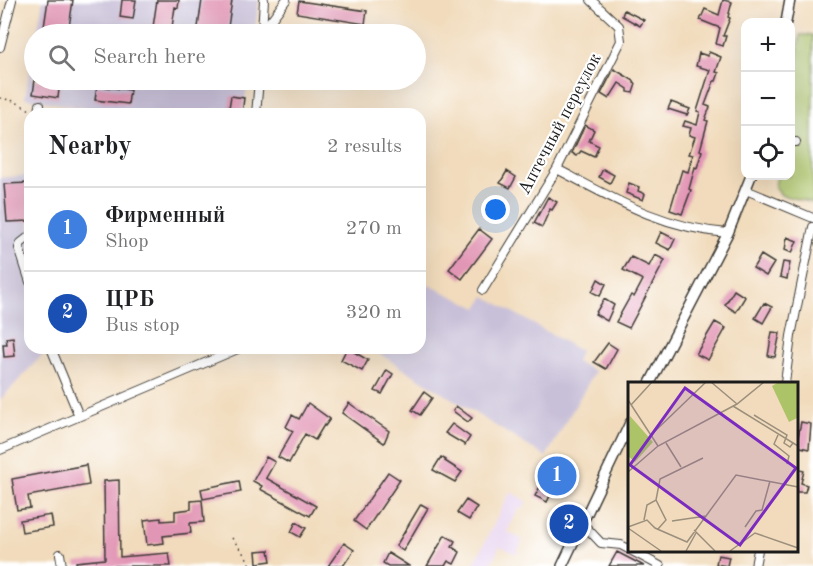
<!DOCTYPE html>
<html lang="en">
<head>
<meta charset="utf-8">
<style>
  :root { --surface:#fff; --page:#f6f6f6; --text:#202124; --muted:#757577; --line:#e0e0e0; --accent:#d1495b }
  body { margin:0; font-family:"Old Standard TT",serif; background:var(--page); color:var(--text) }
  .controls { position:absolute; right:18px; top:18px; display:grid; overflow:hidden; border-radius:12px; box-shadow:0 6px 24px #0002 }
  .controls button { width:54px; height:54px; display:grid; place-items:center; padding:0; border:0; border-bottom:2px solid var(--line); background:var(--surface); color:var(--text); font:30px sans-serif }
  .you { position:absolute; left:496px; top:210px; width:21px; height:21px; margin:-15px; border:4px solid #fff; border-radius:50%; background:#1a73e8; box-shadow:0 0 0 9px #1a73e833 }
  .badge { display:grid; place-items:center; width:39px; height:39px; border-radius:50%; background:var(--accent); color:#fff; font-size:20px; font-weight:700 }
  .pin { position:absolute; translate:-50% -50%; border:3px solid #fff; box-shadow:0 2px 6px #0006 }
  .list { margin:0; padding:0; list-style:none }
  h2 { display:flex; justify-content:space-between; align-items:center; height:78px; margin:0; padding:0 24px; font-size:26px }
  h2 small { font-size:20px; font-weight:400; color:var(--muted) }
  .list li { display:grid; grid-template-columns:39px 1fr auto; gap:18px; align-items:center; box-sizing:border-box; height:84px; padding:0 24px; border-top:2px solid var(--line) }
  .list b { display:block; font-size:22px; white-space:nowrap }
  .list p { margin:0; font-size:20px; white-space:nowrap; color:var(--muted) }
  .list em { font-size:20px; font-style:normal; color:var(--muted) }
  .icon { flex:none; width:33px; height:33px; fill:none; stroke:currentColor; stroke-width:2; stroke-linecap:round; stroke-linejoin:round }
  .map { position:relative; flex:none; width:813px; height:566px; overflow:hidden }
  .search { position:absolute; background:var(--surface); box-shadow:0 6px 24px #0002; left:24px; top:24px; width:402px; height:66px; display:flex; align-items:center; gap:15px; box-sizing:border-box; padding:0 21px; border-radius:33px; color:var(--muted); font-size:22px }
  .panel { position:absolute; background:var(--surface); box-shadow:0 6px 24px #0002; left:24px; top:108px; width:402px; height:246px; border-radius:18px }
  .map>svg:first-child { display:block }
  .built { fill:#e7d2f0 }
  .industrial { fill:#c8bfd8 }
  .green { fill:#acc368; stroke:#647042; stroke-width:1.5 }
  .building { fill:#e296b5 }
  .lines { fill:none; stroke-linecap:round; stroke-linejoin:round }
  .minor-casing { stroke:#3c3934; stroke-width:10 }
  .major-casing { stroke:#3c3934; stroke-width:12 }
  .path { stroke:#3c3934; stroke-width:1.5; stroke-dasharray:1.5 4.5; stroke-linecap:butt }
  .minor { stroke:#fff; stroke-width:8 }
  .major { stroke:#fff; stroke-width:9 }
  .labels { text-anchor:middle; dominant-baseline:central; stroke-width:4.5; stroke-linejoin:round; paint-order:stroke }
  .street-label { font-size:18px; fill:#1c1c1c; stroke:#fff }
  .inset-road { fill:none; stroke:#9c8f7c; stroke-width:1.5 }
  .view { fill:#7b2cbf; fill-opacity:0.15; stroke:#7b2cbf; stroke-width:3 }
  .inset-edge { fill:none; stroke:#1c1c1c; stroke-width:3 }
</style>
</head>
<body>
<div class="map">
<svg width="813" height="566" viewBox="0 0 813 566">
  <rect width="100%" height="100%" fill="#fff"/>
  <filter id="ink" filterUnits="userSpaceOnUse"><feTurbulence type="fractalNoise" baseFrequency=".0167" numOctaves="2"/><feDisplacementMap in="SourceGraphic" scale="12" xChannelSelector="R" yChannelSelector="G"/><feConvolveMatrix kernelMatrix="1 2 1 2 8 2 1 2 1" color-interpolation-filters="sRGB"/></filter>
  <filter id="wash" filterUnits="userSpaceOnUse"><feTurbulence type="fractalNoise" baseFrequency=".008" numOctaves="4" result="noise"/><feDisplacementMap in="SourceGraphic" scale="24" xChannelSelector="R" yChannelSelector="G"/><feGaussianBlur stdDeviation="1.35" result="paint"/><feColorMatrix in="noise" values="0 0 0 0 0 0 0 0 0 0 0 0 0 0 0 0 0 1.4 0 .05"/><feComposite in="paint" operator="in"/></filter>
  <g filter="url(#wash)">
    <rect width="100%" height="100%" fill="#f1dbbc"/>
    <path class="built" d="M510 492 527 501 523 510 519 508 507 532 523 540 516 554 500 546 490 566H473Z"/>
    <path class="industrial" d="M43 0H259L254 34H37Z
      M34 45V80H248L243 114H121L25 98Z
      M30 175V348H49L0 400V178Z
      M420 281 478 308 485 296 580 351 576 362 595 371 546 457 370 348H420Z"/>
    <path class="green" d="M800 35H813V203L781 195 775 186 777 176H790L791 94Z"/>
    <g id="blocks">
      <path class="building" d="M48 0H73L68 34H43Z
        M122 0H136L133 19 120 17Z
        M157 0H179L178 8 175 7 171 34H152Z
        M202 0H232L227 34H197Z
        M723 0 732 2 728 17 730 18 723 36H726L723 46 716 44 720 28 700 20 705 9 719 15Z
        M299 1 367 11 365 24 297 13Z
        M624 10 644 20 640 26 622 16Z
        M709 52 721 57 716 72 719 73 716 81H714L705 105 710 107 705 120 708 121 700 150 702 151 697 168 695 167 689 189 691 190 682 214 670 210 682 170 688 172 693 155 689 154 695 137 689 135 691 128 683 126 685 121 697 125 700 112 697 111 710 70 696 66 699 53 708 56Z
        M614 69 634 81V83L636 84 633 93 628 92V89L619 83 609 99 601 94Z
        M35 80H60L58 98 33 94Z
        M97 86 130 90 128 104 95 100Z
        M231 96 244 98 242 114H228Z
        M671 102 690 109 687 115 668 109Z
        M585 125 594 130 589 141 599 146 594 157 581 151 577 156 572 153Z
        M603 169 614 175 610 183 599 177Z
        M507 171 516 177 510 188 500 183Z
        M30 183V221L7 222 4 184Z
        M629 183 639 187 638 191 645 194 643 200 626 193Z
        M548 197 557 202 552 210 550 209 542 227 534 223Z
        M479 229 492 239 462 279 449 269Z
        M661 232 675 239 670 250 656 243Z
        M787 237 797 241 792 253 785 250Z
        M655 255 665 260 629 328 616 322 631 295 634 297 643 280 623 270 631 257 649 266Z
        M761 255 774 263 766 276 753 268Z
        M783 262 790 263 787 279 780 277Z
        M598 279 606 284 600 296 592 292Z
        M734 290 745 297 736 312 725 305Z
        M604 299 614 305 607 321 595 314Z
        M764 303 772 307 763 323 755 318Z
        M715 322 726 328 708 360 696 354Z
        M772 332 780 333 775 357 768 356Z
        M13 337 15 356 4 357 3 344H7L6 338Z
        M608 343 617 349 606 369 594 362Z
        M347 348 368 360 362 371 341 360Z
        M387 370 393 374 382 394 375 391Z
        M424 392 432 398 420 415 412 410Z
        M308 403 330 419 325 426 324 425 315 440 305 434 289 463 278 457 293 431 286 427 292 415 299 419Z
        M349 403 389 431 384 443 342 413Z
        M456 406 472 418 468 422 453 411Z
        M801 422 811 424 809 449 796 446Z
        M452 424 470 437 465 445 445 433Z
        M266 457 275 462 266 478 316 506 310 516 260 489 262 486 253 481Z
        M441 457 446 460 445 461 462 472 455 482 433 470Z
        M86 465 89 485 28 496 30 508 17 510 12 479Z
        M796 469 804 471 801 483 807 485 805 492H796Z
        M549 470 560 475 547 502 535 496Z
        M388 472 400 480 366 530 354 521Z
        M119 480 120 557 169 553 171 566H77L76 562 105 559 104 481Z
        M239 481 241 492 203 499 201 489Z
        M202 500 204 522 190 523 191 533 163 536 164 543 147 545 144 520 161 518V521L175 520V511L191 509V501Z
        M466 500 477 507 469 520 457 513Z
        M421 504 428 508 403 551 396 546Z
        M51 515 53 527 22 532 20 520Z
        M296 522 306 528 300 537 291 532Z
        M445 535 455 541 452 547 460 552 454 564 448 561 445 566H427Z
        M344 543 354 550 343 566H328Z
        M269 550 271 561 257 563 256 551Z
        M617 552 644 566H609Z
        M388 553 393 556 409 566H388L383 563Z
        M718 555 729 557 727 566 716 564Z"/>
    </g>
  </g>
  <g filter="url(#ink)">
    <use href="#blocks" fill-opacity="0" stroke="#3c3934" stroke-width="1.5"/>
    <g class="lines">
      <g class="minor-casing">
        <path id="minor" d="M262 31 264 0
          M262 32 286 0
          M0 47 12 0
          M39 114 40 105
          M256 114 259 80
          M790 142H796
          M557 169C614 199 662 228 728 233
          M746 190 813 218
          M30 236 21 243 19 248 30 282
          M483 290 557 169 621 41 619 26 591 0
          M51 348 79 416
          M785 383 791 336 813 227
          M0 450 240 348
          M583 524 601 543 621 545 660 566
          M60 554 62 566
          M755 566 758 550"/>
      </g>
      <g class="major-casing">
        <path id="major" d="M786 22 790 0
          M650 383 728 233 751 176
          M562 566 630 423"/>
      </g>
      <path class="path" d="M0 98 14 101 32 111
        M46 113 52 114
        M232 538 249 561V566"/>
      <use href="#minor" class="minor"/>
      <use href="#major" class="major"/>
    </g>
  </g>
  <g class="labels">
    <g class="street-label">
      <text transform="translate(560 124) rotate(-62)">Аптечный переулок</text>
    </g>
  </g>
  <g transform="translate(628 382)">
    <rect width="170" height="170" fill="#f1dbbc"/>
    <path d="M151 0H169V36L161 40 144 4ZM2 34 25 60 7 80 0 74Z" fill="#acc368"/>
    <path class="inset-road" d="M83 0 109 22M0 18 30 64M3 23 24 0M105 24 170 64M126 33 159 53 156 61 162 65 165 61M23 53 78 0M150 53 146 62 161 74 159 82M38 61 53 85M0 90 30 64 109 22 136 0M28 118 32 97 75 76M16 138 19 123 28 118 38 138 30 147M44 139 78 134M0 145 19 138 27 146 59 160 108 93 170 105M117 145 128 129 134 128 142 99M0 146 33 169M66 148 87 169M58 169 68 151M102 169 127 151 170 166"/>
    <path class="view" d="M57 6 168 86 112 163 2 83Z"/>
    <rect width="170" height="170" class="inset-edge"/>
  </g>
</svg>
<div class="controls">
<button>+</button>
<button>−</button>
<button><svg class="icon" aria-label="locate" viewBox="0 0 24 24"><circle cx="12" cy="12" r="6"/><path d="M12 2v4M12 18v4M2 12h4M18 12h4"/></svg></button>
</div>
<div class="you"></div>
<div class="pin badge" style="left:557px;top:476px;background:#3f7fe0">1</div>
<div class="pin badge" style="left:569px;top:524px;background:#1a4fb4">2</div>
<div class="search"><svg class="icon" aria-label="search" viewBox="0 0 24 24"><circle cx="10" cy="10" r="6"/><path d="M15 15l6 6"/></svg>Search here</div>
<section class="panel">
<h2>Nearby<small>2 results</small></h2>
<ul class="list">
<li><span class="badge" style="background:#3f7fe0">1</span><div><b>Фирменный</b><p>Shop</p></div><em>270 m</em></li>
<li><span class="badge" style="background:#1a4fb4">2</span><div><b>ЦРБ</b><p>Bus stop</p></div><em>320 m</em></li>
</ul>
</section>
</div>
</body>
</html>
